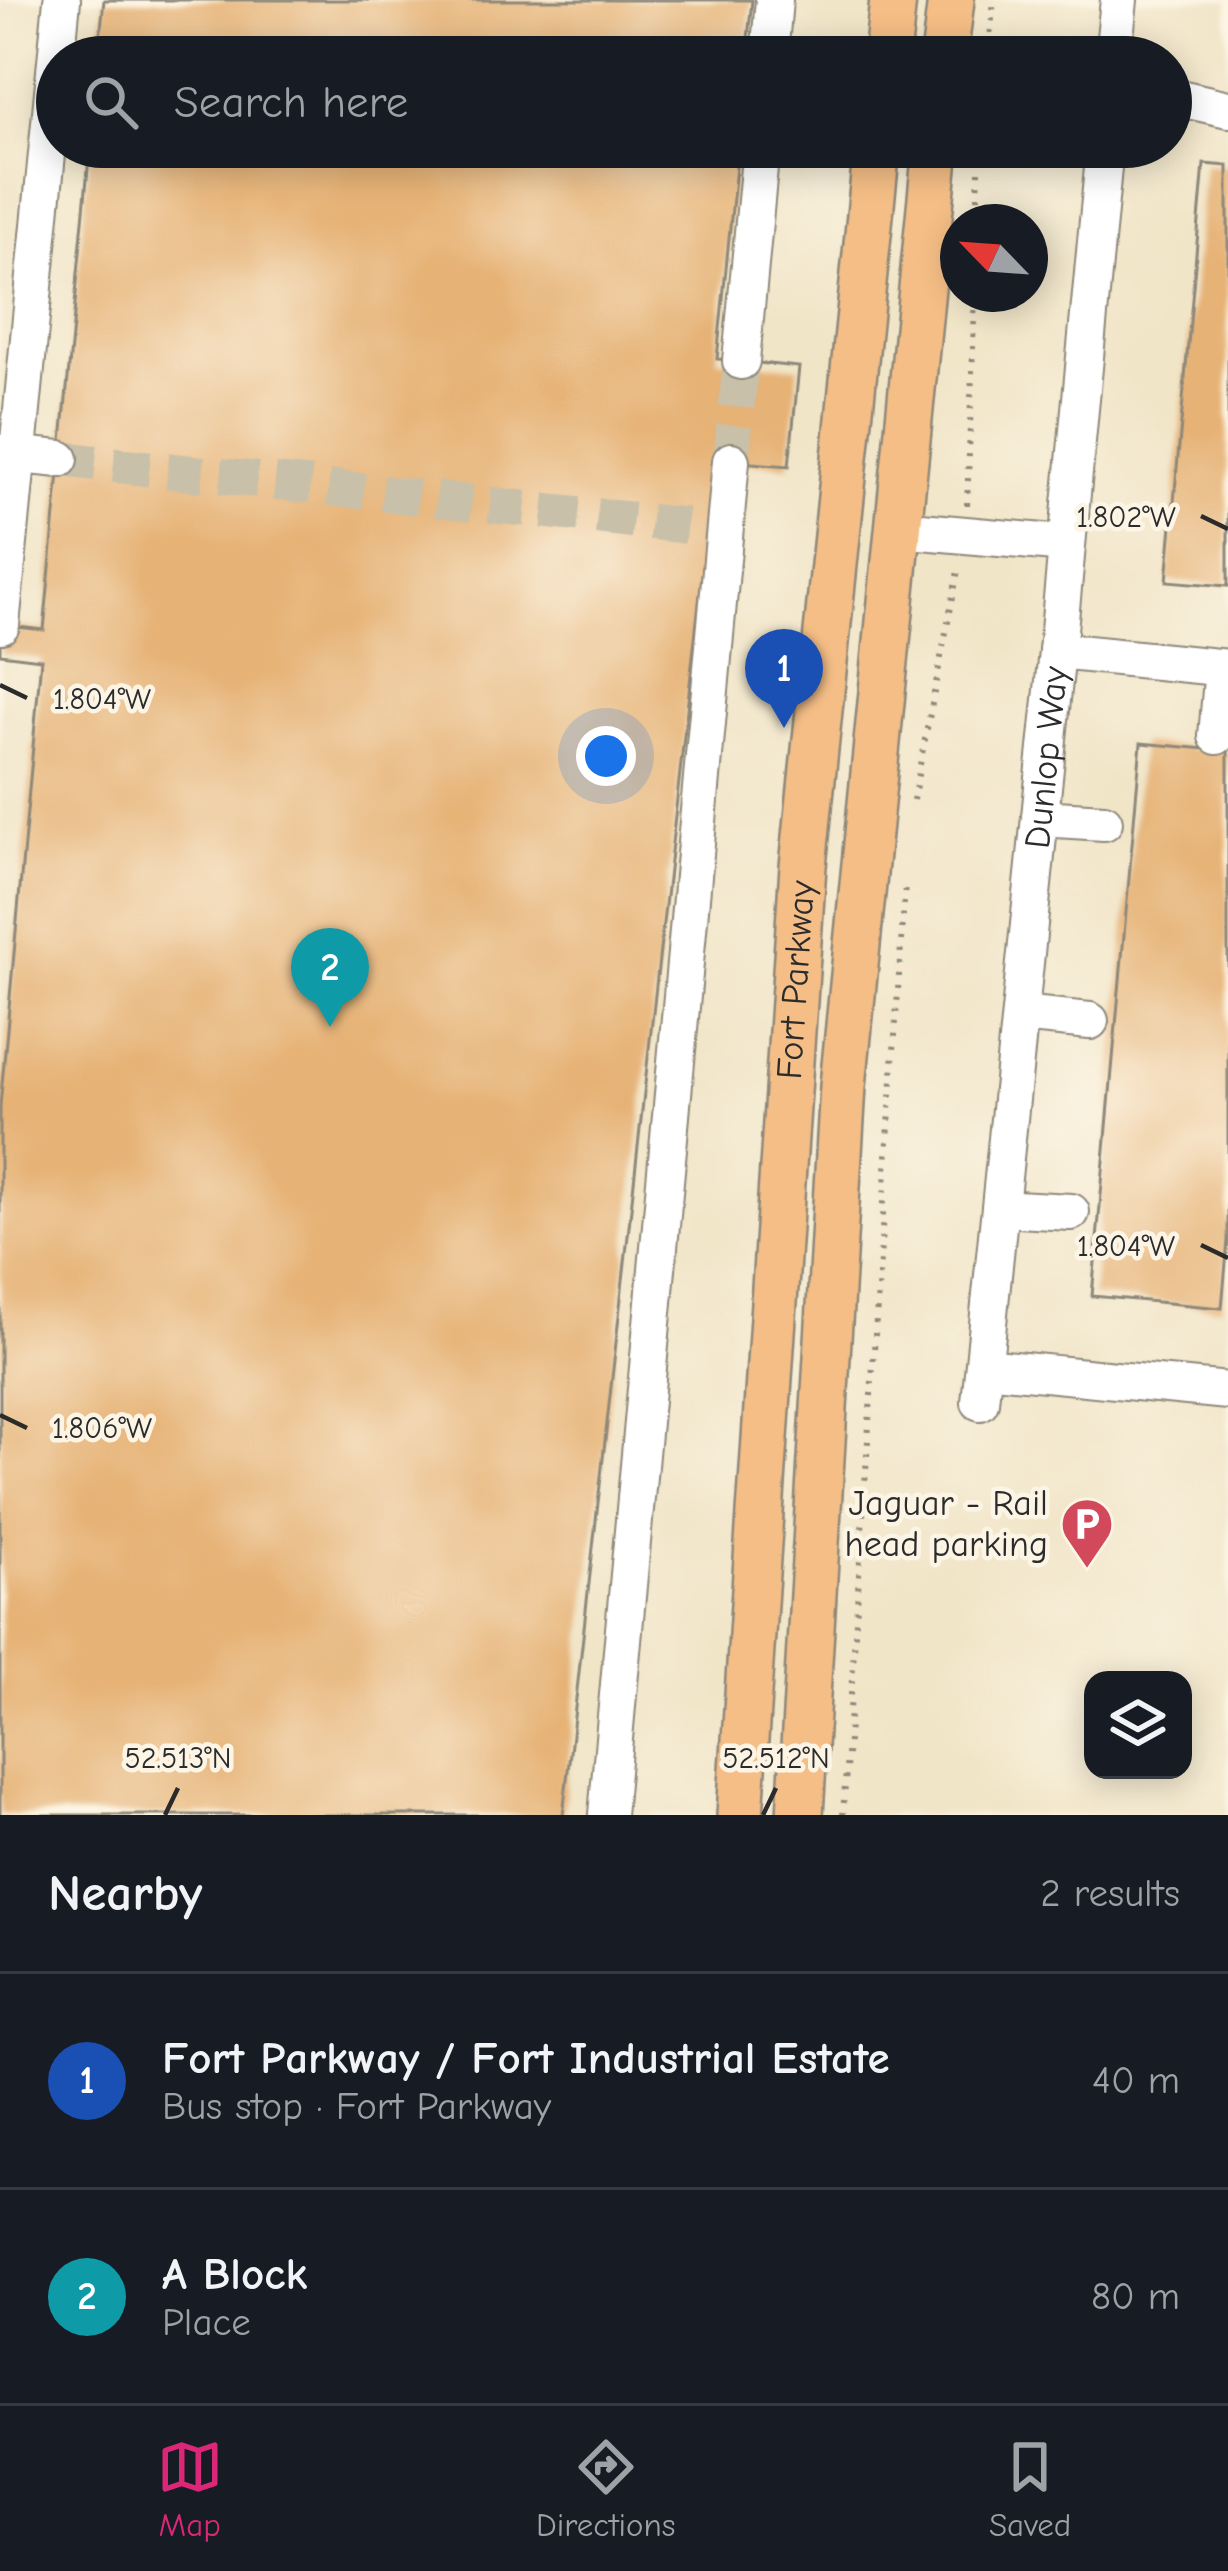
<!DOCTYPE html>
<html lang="en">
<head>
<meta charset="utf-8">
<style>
  :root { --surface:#171b24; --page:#242831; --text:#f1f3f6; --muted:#9ea1a6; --line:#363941; --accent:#db2777 }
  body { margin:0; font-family:"Comic Neue",sans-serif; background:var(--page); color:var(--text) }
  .controls { position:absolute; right:36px; bottom:36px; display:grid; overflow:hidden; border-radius:24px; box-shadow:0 6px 30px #0003 }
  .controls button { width:108px; height:108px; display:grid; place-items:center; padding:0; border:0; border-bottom:3px solid var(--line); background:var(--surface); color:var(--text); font:60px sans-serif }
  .compass { position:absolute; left:940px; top:204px; width:108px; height:108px; border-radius:50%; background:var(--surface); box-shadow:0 6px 30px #0003; rotate:295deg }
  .you { position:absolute; left:606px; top:756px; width:42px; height:42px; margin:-30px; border:9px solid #fff; border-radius:50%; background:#1a73e8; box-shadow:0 0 0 18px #1a73e833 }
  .badge { display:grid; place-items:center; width:78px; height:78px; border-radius:50%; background:var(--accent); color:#fff; font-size:39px; font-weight:700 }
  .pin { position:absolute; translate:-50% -99px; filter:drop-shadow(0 3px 6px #0008) }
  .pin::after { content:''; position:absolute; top:63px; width:42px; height:36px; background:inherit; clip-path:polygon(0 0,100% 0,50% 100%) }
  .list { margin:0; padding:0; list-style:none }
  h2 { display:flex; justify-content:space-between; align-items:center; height:156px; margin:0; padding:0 48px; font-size:51px }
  h2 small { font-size:39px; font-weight:400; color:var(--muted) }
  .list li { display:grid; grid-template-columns:78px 1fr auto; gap:36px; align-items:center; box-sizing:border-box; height:216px; padding:0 48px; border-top:3px solid var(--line) }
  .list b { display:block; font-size:45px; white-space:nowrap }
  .list p { margin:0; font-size:39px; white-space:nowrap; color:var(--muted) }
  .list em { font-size:39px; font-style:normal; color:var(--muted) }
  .icon { flex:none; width:66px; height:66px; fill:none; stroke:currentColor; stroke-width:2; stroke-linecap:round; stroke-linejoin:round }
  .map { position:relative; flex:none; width:1228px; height:1815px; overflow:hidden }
  .search { position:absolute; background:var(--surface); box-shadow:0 6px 30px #0003; left:36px; right:36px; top:36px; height:132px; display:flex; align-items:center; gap:30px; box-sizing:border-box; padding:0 42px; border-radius:66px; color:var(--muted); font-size:45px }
  .sheet { height:588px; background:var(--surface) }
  nav { display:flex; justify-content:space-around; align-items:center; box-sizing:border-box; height:168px; border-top:3px solid var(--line); background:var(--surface); font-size:33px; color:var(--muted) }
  nav a { display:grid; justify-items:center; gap:6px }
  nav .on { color:var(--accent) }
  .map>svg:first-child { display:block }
  .building { fill:#e6b276 }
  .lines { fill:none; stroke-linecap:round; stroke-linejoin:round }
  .minor-tunnel { stroke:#c9c0a9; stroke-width:36; stroke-dasharray:36 18; stroke-linecap:butt }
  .minor-casing { stroke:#8e887a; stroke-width:40 }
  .major-casing { stroke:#8e887a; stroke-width:50 }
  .path { stroke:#8e887a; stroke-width:6; stroke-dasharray:3 9; stroke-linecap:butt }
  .minor { stroke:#fff; stroke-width:36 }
  .major { stroke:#f5be86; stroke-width:45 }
  .ticks { fill:none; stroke:#2b2b2b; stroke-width:4.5 }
  .labels { text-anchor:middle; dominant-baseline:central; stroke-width:9; stroke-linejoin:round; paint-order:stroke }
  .street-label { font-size:36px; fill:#2b2b2b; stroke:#fcf5e5 }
  .poi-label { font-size:36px; fill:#2b2b2b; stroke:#fcf5e5; text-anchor:end }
  .ticks-label { font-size:30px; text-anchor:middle; fill:#2b2b2b; stroke:#fcf5e5; stroke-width:9; stroke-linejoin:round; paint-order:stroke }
</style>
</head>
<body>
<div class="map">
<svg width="1228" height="1815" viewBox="0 0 1228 1815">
  <rect width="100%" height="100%" fill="#fcf5e5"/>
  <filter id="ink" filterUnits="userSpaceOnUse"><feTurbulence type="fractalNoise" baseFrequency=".00833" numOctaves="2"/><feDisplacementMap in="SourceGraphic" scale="24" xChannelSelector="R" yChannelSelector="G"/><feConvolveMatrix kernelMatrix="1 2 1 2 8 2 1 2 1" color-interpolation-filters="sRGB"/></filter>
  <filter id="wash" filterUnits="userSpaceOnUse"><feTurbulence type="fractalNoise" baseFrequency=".004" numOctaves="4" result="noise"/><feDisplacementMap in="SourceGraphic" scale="48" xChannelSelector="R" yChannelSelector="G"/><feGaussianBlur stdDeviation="2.7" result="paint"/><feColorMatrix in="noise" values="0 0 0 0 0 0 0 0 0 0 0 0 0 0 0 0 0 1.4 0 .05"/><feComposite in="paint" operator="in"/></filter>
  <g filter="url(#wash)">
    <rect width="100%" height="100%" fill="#f1e5c8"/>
    <g id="blocks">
      <path class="building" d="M104 0H752L746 57H98Z
        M90 147H738L717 359 799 367 789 466 715 460 563 1815H0V1106L41 659 0 654V625L44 630Z
        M1204 164 1228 166V586L1167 581Z
        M1141 743 1228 751V1241L1222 1308 1092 1296Z"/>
    </g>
  </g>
  <g filter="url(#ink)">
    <use href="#blocks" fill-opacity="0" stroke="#8e887a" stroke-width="3"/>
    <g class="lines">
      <path class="minor-tunnel" d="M60 459 708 528
        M731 461 741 361"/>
      <g class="minor-casing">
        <g id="minor">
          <path d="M769 57 774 0"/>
          <path d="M1113 57 1119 0"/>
          <path d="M1171 96 1228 109"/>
          <path d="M741 361 761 147"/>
          <path d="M0 453 60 459"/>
          <path d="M899 529 1066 544"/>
          <path d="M1 625 62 0"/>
          <path d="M1057 651 1228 668"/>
          <path d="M1217 736 1223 668"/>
          <path d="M1040 818 1104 822"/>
          <path d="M1020 1014 1090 1021"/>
          <path d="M1000 1208 1071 1212"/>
          <path d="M984 1367 1228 1391"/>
          <path id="s1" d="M980 1402 1057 651 1105 147"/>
          <path d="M607 1815 731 461"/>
        </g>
      </g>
      <g class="major-casing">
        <g id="major">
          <path d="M887 57 893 0"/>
          <path d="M944 57 951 0"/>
          <path id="s2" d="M740 1815 803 866 877 147"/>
          <path d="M800 1815 843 1086 936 147"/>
        </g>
      </g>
      <path class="path" d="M988 57 994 0
        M977 222 980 147
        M967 505 975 294
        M913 800 959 566
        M843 1815 905 885"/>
      <use href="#minor" class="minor"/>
      <use href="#major" class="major"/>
    </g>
  </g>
  <path class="ticks" d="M1201 516 1228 529M0 685 27 698M1201 1245 1228 1258M0 1415 27 1428M165 1815 178 1788M763 1815 776 1788"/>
  <defs>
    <g id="parking-pin" transform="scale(2.7)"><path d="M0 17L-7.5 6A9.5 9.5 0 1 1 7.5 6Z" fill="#d1495b" stroke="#fcf5e5"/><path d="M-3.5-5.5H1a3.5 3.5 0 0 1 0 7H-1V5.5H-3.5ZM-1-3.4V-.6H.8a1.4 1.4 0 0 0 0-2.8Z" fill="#fff"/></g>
  </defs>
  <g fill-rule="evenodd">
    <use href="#parking-pin" x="1087" y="1524"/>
  </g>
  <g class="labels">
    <g class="street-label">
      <text stroke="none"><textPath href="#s1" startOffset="648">Dunlop Way</textPath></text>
      <text stroke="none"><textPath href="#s2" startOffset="837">Fort Parkway</textPath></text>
    </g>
    <g class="poi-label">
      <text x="1048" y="1503">Jaguar - Rail<tspan x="1048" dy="41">head parking</tspan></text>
    </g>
  </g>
  <g class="ticks-label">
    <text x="1126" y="527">1.802°W</text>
    <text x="102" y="709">1.804°W</text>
    <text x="1126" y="1256">1.804°W</text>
    <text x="102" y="1438">1.806°W</text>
    <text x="178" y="1768">52.513°N</text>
    <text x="776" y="1768">52.512°N</text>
  </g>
</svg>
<div class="controls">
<button><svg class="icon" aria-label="layers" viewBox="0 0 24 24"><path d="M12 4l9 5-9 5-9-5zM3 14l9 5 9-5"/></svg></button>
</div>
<svg class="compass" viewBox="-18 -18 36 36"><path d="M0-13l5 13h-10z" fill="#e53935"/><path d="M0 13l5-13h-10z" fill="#9ea1a6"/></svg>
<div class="you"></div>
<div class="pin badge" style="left:784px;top:728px;background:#1a4fb4">1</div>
<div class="pin badge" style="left:330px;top:1027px;background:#0f9aa8">2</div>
<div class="search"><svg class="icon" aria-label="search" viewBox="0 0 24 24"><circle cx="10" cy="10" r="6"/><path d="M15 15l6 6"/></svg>Search here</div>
</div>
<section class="sheet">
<h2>Nearby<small>2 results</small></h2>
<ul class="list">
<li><span class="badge" style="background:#1a4fb4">1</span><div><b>Fort Parkway / Fort Industrial Estate</b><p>Bus stop · Fort Parkway</p></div><em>40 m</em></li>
<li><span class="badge" style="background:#0f9aa8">2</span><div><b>A Block</b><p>Place</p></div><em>80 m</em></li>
</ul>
</section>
<nav>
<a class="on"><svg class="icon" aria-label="map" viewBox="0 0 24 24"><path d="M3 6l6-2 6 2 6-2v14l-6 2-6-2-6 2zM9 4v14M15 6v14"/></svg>Map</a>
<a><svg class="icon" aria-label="directions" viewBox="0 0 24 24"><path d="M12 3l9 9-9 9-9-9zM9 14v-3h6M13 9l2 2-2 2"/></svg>Directions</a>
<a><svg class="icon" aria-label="saved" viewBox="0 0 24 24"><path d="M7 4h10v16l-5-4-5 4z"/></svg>Saved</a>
</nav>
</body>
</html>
